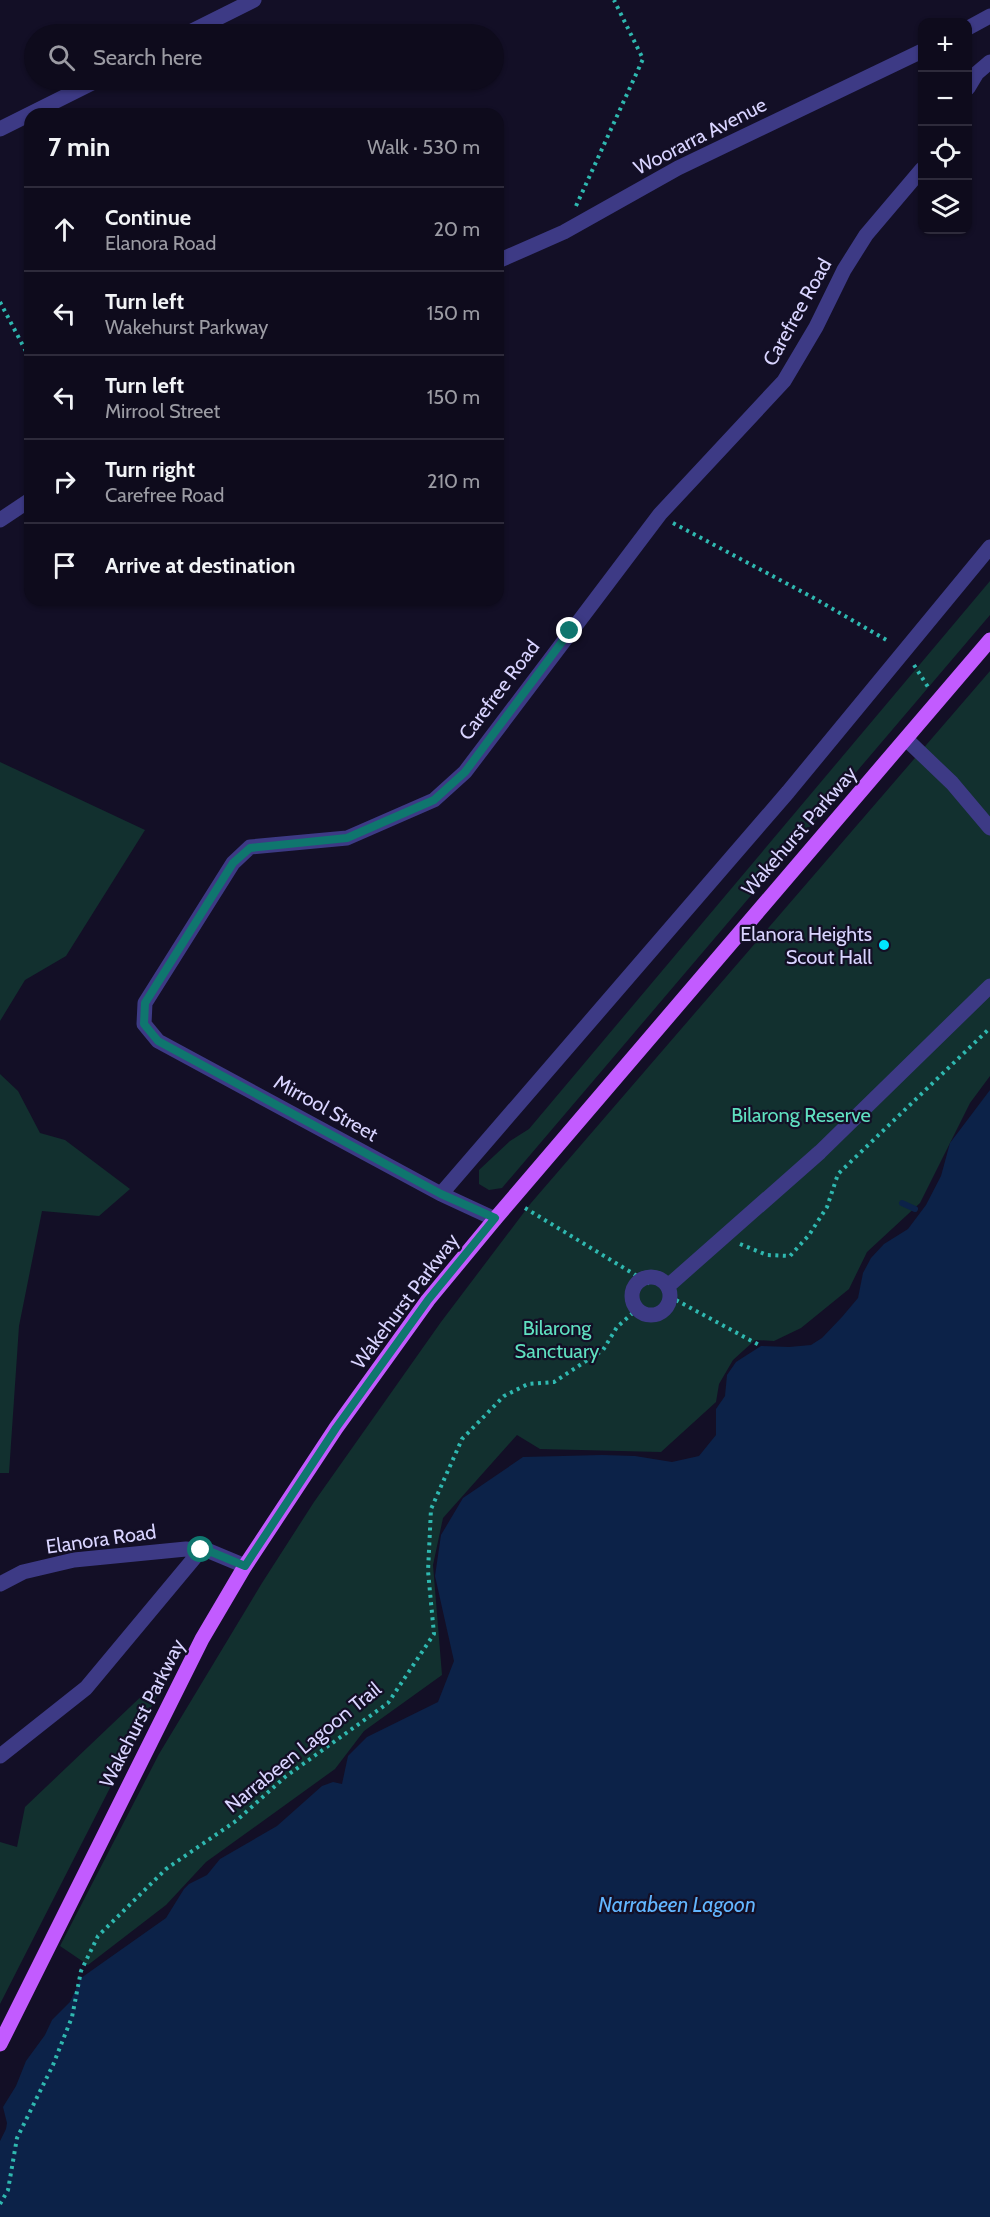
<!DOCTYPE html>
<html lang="en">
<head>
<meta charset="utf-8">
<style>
  :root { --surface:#0e0b1c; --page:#171425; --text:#f1f3f6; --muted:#9b9ba3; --line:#2e2b3b }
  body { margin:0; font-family:Cabin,sans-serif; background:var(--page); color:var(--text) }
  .controls { position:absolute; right:18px; top:18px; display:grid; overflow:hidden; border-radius:12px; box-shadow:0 2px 4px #0004 }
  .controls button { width:54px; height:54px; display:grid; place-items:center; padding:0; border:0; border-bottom:2px solid var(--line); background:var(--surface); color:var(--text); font:30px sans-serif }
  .stop { position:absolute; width:18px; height:18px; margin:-14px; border:4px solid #0f766e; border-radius:50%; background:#fff }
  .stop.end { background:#0f766e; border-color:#fff; box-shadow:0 2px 6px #0008 }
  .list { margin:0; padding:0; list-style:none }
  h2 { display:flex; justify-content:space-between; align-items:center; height:78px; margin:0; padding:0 24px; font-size:26px }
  h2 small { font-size:20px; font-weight:400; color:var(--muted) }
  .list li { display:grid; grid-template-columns:39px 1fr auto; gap:18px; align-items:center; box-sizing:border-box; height:84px; padding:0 24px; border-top:2px solid var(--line) }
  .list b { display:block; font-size:22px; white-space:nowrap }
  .list p { margin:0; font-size:20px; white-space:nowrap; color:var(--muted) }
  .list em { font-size:20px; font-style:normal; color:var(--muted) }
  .icon { flex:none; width:33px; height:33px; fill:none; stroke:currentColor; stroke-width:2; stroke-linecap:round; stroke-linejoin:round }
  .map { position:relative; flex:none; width:990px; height:2217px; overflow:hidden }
  .search { position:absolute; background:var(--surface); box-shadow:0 2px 4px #0004; left:24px; top:24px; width:480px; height:66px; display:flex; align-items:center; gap:15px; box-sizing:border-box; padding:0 21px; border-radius:33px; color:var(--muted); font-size:22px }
  .panel { position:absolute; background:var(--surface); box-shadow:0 2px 4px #0004; left:24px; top:108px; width:480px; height:498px; border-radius:18px }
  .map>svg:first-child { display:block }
  .green { fill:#12302f }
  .water { fill:#0c2248 }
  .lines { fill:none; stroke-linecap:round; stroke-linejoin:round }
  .stream { stroke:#0c2248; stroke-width:6 }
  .path { stroke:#2fb8b0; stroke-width:4; stroke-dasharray:3 4.5; stroke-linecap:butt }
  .minor { stroke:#3d3a85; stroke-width:15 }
  .major { stroke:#c25bff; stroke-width:15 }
  .route { stroke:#0f766e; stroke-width:8 }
  .poi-dot { fill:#00e5ff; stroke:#130f26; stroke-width:2 }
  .labels { text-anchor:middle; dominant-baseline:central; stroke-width:4.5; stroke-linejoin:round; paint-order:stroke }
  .street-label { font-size:20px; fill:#d9d4ff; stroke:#130f26 }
  .poi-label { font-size:20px; fill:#d9d4ff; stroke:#130f26; text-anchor:end }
  .park-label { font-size:20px; fill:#5fe0c0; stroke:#130f26 }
  .water-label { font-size:21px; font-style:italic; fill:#62b6ff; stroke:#130f26 }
</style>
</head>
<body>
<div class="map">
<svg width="990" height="2217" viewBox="0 0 990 2217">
  <rect width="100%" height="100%" fill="#130f26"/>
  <path class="green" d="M990 581V615L502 1188 489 1190 479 1184V1170L510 1141 529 1129Z
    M990 671V1076L970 1103 920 1203 867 1252 849 1289 801 1328 774 1341 755 1340 733 1360 719 1384 716 1402 661 1452 540 1449 517 1435 443 1518 433 1565 442 1675 364 1731 335 1769 206 1862 166 1905 88 1965 60 1946 159 1754 262 1583 314 1502 441 1322 531 1203Z
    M0 762 145 830 66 956 25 980 0 1021Z
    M0 1074 18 1091 40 1133 65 1140 130 1189 99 1216 42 1211 19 1326 9 1473H0Z
    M171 1668 0 2004V1842L17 1847 25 1807Z"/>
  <path class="water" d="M990 1090V2217H0V2141L6 2129 7 2123 3 2107 16 2086 26 2061 45 2035 52 2020 70 2002 81 1978 166 1918 184 1889 189 1884 207 1875 220 1859 277 1826 322 1786 333 1782 342 1784 348 1756 367 1737 438 1702 454 1661 435 1576 441 1535 463 1498 523 1457 602 1455 635 1456 672 1462 699 1456 716 1435V1409L725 1396 727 1375 736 1362 761 1346 789 1347 811 1345 822 1338 842 1317 858 1298 863 1273 871 1258 884 1244 908 1229 926 1205 941 1176 950 1143Z"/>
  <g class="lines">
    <path class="stream" d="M902 1203 915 1209"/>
    <path class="path" d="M576 206 643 59 614 0
      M0 302 30 359
      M673 523 812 597 890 642
      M914 665 928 687
      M525 1208 652 1285
      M740 1244 767 1255 790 1256 809 1235 827 1207 838 1174 990 1028
      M676 1300 761 1346
      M0 2204 8 2190 17 2138 53 2065 72 2017 81 1971 98 1936 166 1869 236 1821 285 1777 388 1703 434 1634 428 1571 431 1509 462 1439 504 1396 528 1384 554 1382 603 1350 617 1327 637 1309"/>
    <path class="minor" d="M968 28 990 16
      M186 34 254 0
      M968 88 977 73 990 62
      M0 129 98 80
      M498 261 564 232 678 168 922 51
      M0 520 30 500
      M906 739 952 783 990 828
      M441 1194 788 792 990 547
      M495 1219 441 1194 158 1041 144 1024 145 1003 233 863 250 847 347 838 434 800 465 772 660 514 784 381 816 327 844 270 866 235 922 169
      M632 1296a19 19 0 1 1 38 0a19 19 0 1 1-38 0Z
      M668 1286 820 1152 990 986
      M0 1584 23 1572 74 1560 186 1549 209 1551 245 1566
      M0 1756 86 1688 201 1550"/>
    <path class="major" d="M0 2044 202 1639 245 1566 336 1428 428 1300 495 1219 990 640"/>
  </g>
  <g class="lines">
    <path class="route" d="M201 1550 209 1551 245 1566 336 1428 428 1300 495 1218 441 1194 158 1041 144 1024 145 1003 233 863 250 848 347 838 434 800 465 772 570 631"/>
  </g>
  <circle class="poi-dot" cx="884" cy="945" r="6"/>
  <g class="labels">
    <g class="street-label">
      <text transform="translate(700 136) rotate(-27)">Woorarra Avenue</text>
      <text transform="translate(797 312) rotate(-61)">Carefree Road</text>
      <text transform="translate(499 690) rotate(-53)">Carefree Road</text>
      <text transform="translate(799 831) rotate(-49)">Wakehurst Parkway</text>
      <text transform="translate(326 1108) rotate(29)">Mirrool Street</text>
      <text transform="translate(405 1301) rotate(-53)">Wakehurst Parkway</text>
      <text transform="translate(101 1539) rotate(-8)">Elanora Road</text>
      <text transform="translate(142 1713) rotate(-63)">Wakehurst Parkway</text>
      <text transform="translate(303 1747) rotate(-39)">Narrabeen Lagoon Trail</text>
    </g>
    <g class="poi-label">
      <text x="872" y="934">Elanora Heights<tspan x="872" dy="23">Scout Hall</tspan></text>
    </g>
    <g class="park-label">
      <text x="801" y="1115">Bilarong Reserve</text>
      <text x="557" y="1328">Bilarong<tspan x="557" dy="23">Sanctuary</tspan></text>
    </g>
    <g class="water-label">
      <text x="677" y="1904">Narrabeen Lagoon</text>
    </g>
  </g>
</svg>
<div class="controls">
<button>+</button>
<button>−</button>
<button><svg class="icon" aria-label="locate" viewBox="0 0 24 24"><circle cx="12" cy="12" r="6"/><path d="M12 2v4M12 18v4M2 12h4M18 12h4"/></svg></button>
<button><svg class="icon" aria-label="layers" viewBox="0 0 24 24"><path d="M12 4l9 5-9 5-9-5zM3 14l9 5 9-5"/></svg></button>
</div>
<div class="stop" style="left:201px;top:1550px"></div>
<div class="stop end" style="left:570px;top:631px"></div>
<div class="search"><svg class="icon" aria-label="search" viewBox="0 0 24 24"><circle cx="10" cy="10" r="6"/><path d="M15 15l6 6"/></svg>Search here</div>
<section class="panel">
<h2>7 min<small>Walk · 530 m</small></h2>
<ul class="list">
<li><svg class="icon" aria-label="ahead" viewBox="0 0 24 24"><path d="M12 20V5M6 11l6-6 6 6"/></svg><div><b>Continue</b><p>Elanora Road</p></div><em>20 m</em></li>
<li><svg class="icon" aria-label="left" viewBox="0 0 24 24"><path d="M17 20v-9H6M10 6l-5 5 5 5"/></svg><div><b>Turn left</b><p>Wakehurst Parkway</p></div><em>150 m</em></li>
<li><svg class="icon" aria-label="left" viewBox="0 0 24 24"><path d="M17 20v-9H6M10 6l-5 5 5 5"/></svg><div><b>Turn left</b><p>Mirrool Street</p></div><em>150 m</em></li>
<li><svg class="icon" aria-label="right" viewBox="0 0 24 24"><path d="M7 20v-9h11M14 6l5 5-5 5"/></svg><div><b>Turn right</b><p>Carefree Road</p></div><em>210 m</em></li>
<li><svg class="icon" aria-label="arrive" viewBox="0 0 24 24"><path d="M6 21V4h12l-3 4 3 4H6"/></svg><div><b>Arrive at destination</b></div></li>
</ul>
</section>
</div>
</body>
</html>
